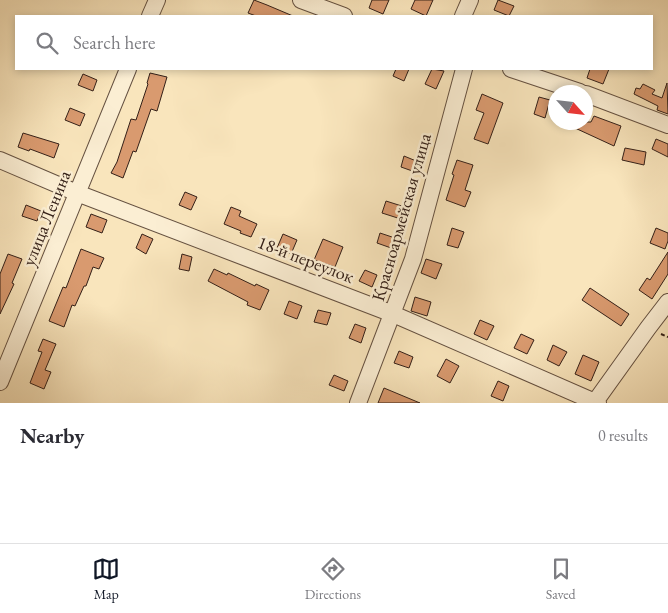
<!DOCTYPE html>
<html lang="en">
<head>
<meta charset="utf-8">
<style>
  :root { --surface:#fff; --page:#f2f2f3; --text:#2b2b33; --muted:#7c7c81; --line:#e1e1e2; --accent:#111827 }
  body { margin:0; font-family:"EB Garamond",serif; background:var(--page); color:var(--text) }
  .compass { position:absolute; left:548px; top:85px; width:45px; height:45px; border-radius:50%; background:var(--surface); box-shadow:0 2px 8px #0003; rotate:117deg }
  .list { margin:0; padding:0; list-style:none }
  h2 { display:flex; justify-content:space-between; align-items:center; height:65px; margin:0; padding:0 20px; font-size:21px }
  h2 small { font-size:16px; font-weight:400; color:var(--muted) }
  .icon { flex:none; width:28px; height:28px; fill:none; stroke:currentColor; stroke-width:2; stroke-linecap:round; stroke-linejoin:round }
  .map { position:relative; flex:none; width:668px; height:403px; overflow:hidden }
  .search { position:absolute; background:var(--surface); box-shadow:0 2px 8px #0003; left:15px; right:15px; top:15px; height:55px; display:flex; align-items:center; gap:12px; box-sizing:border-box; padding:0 18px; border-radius:0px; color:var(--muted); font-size:19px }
  .sheet { height:140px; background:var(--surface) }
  nav { display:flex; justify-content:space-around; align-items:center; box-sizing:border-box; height:70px; border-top:1px solid var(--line); background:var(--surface); font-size:14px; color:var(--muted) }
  nav a { display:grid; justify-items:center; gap:2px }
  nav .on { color:var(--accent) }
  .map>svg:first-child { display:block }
  .building { fill:#d99a6f; stroke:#342018 }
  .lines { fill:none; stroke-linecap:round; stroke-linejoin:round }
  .minor-casing { stroke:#655141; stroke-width:18 }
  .path { stroke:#342018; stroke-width:2; stroke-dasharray:4 2.5; stroke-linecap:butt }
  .minor { stroke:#fbeed3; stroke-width:16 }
  .labels { text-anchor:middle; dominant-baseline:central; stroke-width:5; stroke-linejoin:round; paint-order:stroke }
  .street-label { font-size:18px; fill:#342018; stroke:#fbeed3 }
</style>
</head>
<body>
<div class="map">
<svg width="668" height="403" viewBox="0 0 668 403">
  <rect width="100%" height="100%" fill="#f9e5bc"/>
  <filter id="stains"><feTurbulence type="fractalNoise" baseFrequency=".004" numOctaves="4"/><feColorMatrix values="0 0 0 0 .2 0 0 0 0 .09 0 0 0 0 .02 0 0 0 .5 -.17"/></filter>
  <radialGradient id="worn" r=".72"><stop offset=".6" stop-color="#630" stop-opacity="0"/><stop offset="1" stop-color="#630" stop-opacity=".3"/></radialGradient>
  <path class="building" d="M254 0 267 5 293 16H256L248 13Z
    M372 0H389L383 14 369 8Z
    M415 0H433L426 16 411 9Z
    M498 0 514 6 509 16 494 10Z
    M396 69H409L404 81 393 76Z
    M432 69 444 71 436 89 425 84Z
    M590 69H609L603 84 587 78Z
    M150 73 167 77 157 111 151 109 136 152 133 151 123 178 111 173 117 162 131 119 136 120 148 84 147 83Z
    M83 74 97 80 93 91 78 85Z
    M667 83 668 114 657 110 658 106 634 94 636 88 640 89 643 84 655 90 652 94 662 98Z
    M482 94 503 103 488 144 474 139 484 113 476 110Z
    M539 97 550 100 545 118 534 114Z
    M70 108 85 114 80 126 65 120Z
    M594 116 621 126 614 146 562 122H591Z
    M23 133 59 144 54 158 30 149 29 151 18 147Z
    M656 139 668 144V157L652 149Z
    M625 148 646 152 644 165 622 160Z
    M404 156 421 163 418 173 401 167Z
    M457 160 473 165 465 190 471 192 465 207 446 200 454 175 452 174Z
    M185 192 197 197 191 210 179 205Z
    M386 201 408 208 404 220 382 213Z
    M26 205 41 211 37 221 22 216Z
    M231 207 241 211 239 216 257 224 251 237 240 233 241 231 224 224Z
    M91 214 107 220 102 233 86 227Z
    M452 228 464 232 458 248 447 245Z
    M656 228 668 233V241L665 249 650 243Z
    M380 233 398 239 394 249 377 243Z
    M142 234 153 239 146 254 136 248Z
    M283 234 297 240 291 254 277 248Z
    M323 239 343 247 335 267 314 260Z
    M81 249 104 258 99 269 93 267 86 286H84L75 306 72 305 64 327 49 321 63 287 66 288Z
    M668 252V274L652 299 639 290 647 278 650 280Z
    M8 254 22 259 12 283 14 284 0 314V274Z
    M182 254 192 257 189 271 179 269Z
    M426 259 442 264 436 279 421 273Z
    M214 269 227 275 228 273 255 286 256 284 269 290 260 310 247 305 248 302 208 281Z
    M365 270 377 275 372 287 359 281Z
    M590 288 629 314 621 326 582 300Z
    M415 297 431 302 427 316 411 311Z
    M289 301 302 306 297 319 284 314Z
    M318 310 331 313 327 325 314 322Z
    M480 320 494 326 487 340 474 334Z
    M355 324 366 328 361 343 349 338Z
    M521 334 534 340 527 354 514 348Z
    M43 339 56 344 45 370 51 372 44 389 30 383 42 352 38 351Z
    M553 345 567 352 559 366 547 360Z
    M399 351 413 357 409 368 394 363Z
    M583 355 599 362 591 381 575 374Z
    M446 359 459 366 450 383 437 376Z
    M334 375 348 381 344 391 329 385Z
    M498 381 509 386 503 401 491 396Z
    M384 388 420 403H378Z"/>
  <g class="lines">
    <g class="minor-casing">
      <path id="minor" d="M301 0 344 16
        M150 16 157 0
        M463 16 470 0
        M511 69 580 92
        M586 94 668 125
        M0 160 77 193 393 314 595 402
        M0 382 128 69
        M358 403 413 259 464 69
        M598 403 595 402 648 328 668 302"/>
    </g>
    <path class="path" d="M661 334 668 337"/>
    <use href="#minor" class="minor"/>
  </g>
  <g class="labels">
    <g class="street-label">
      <text transform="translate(401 217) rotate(-74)">Красноармейская улица</text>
      <text transform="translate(46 218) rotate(-68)">улица Ленина</text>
      <text transform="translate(306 259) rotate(21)">18-й переулок</text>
    </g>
  </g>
  <rect width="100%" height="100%" filter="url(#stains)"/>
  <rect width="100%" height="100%" fill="url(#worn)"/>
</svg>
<svg class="compass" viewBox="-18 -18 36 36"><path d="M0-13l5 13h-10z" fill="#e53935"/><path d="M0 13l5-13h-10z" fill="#7c7c81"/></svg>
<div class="search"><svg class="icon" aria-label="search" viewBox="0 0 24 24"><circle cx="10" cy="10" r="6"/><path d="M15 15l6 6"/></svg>Search here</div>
</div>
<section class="sheet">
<h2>Nearby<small>0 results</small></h2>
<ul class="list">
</ul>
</section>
<nav>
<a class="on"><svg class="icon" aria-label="map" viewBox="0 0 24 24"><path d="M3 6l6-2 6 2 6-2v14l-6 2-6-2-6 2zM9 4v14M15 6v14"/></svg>Map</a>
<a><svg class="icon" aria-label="directions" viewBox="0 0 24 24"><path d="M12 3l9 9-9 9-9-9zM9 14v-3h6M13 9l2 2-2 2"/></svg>Directions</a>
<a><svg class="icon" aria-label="saved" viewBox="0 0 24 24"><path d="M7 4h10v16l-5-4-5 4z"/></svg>Saved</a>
</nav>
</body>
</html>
